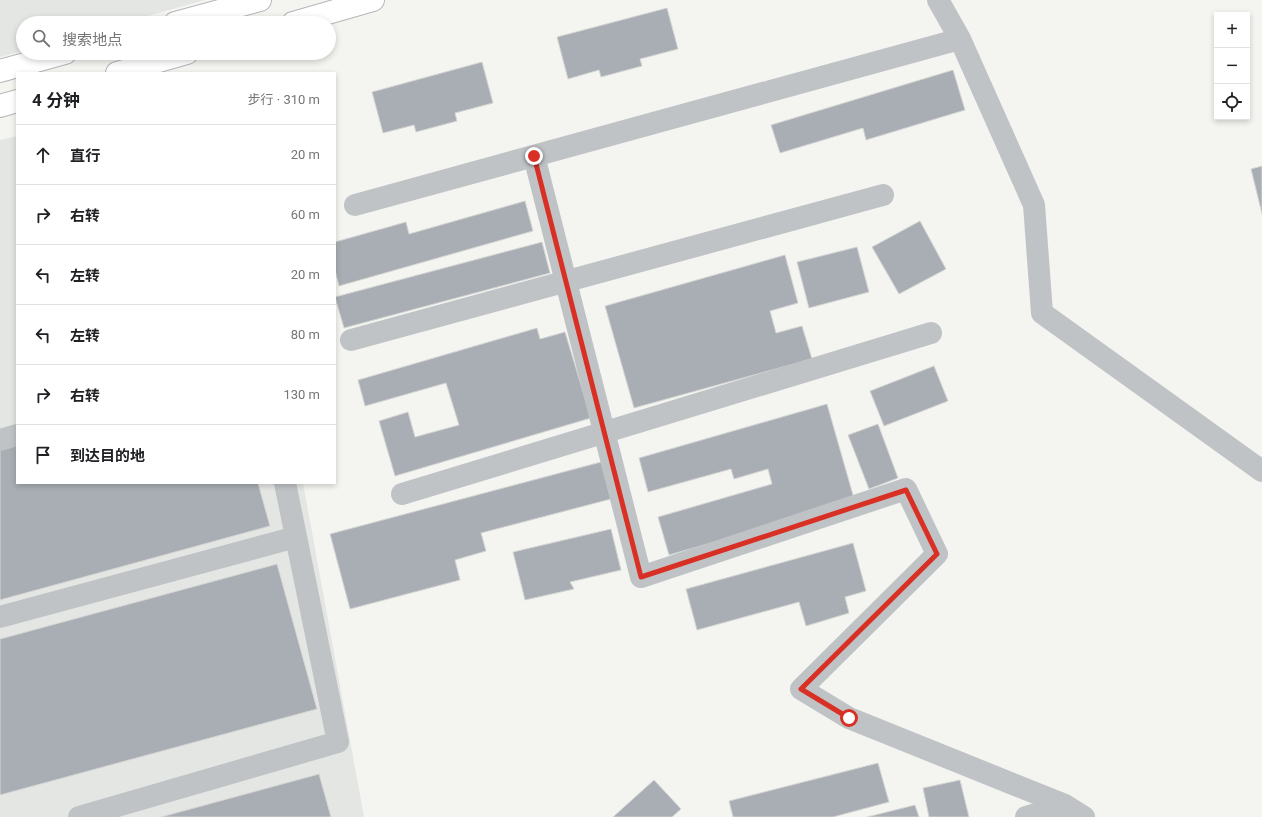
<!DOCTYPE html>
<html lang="zh">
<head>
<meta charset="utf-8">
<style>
  :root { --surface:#fff; --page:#f6f6f6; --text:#202124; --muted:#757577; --line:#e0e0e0 }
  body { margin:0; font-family:Roboto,"Noto Sans SC",sans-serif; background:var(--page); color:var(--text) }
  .controls { position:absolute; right:12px; top:12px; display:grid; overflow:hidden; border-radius:0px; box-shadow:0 2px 6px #0003 }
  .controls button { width:36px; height:36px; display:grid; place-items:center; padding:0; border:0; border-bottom:1px solid var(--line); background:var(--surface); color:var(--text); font:20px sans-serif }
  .stop { position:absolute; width:12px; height:12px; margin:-9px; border:3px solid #d93025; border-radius:50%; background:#fff }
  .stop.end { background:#d93025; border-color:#fff; box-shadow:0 1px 4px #0008 }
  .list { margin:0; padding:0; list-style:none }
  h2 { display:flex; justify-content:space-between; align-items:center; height:52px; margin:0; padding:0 16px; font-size:17px }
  h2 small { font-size:13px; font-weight:400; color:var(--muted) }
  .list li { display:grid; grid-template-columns:26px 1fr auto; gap:12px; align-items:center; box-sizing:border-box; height:60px; padding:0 16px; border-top:1px solid var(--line) }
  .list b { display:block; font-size:15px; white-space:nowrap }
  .list em { font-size:13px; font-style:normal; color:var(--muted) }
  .icon { flex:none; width:22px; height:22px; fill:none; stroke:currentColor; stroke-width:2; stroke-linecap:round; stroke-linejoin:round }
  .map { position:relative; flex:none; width:1262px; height:817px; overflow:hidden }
  .search { position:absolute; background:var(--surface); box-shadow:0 2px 6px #0003; left:16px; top:16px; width:320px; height:44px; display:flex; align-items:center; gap:10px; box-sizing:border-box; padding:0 14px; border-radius:22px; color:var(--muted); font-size:15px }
  .panel { position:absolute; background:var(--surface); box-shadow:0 2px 6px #0003; left:16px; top:72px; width:320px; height:412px; border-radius:0px }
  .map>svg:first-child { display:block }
  .built { fill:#e4e6e4 }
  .building { fill:#a8aeb3; stroke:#d5d5d4 }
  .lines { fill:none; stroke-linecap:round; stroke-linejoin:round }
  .major-casing { stroke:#b3b6b9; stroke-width:24 }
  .minor { stroke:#c0c3c6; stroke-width:22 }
  .major { stroke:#fff; stroke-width:22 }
  .route { stroke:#d93025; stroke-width:5 }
</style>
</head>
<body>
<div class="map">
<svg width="1262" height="817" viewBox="0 0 1262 817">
  <rect width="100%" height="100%" fill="#f4f4f1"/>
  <path class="built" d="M0 0H205L122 23H23V51L0 57Z
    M17 136V483H303L364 817H0V140Z"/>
  <path class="building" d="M667 8 678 49 640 59 642 66 601 77 599 70 568 79 557 37Z
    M482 62 493 103 455 113 457 121 416 132 414 125 383 133 372 92Z
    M953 70 965 110 866 140 863 128 780 153 771 125Z
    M1262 166V214L1251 169Z
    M525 201 533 231 339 286 335 270V242L406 222 409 234Z
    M920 221 946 269 899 294 872 247Z
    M542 242 550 273 344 328 335 297Z
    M857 247 869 292 809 308 797 262Z
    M785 255 798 303 770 311 776 333 802 326 812 359 634 408 605 306Z
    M537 328 540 339 565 332 591 418 395 476 379 421 408 412 415 437 459 425 446 383 365 406 358 380Z
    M934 366 948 401 884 426 870 391Z
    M827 404 855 502 669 555 658 517 772 484 768 469 734 479 731 469 648 492 639 458Z
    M878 424 898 478 869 489 848 435Z
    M17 439V483H258L270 526 0 600V444Z
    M601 462 611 499 481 533 486 551 455 560 460 580 350 609 330 534Z
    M611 529 621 570 570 582 574 589 525 600 513 552Z
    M853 543 866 591 845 597 849 613 806 626 799 602 697 630 686 589Z
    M277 564 317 709 0 795V639Z
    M878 763 889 802 833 817H733L729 801Z
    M319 774 331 817H161Z
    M654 780 681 809 672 817H613Z
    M960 780 969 817H929L923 788Z
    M915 805 919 817H867Z"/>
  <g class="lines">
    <g class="major-casing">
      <path id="major" d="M175 23 260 0
        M293 23 373 0
        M0 71 65 53
        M117 73 187 53
        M0 106 17 101"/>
    </g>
    <path class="minor" d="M938 0 960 39 1034 205 1042 313 1262 471
      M534 156 641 577 906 489 937 554 801 689 849 718 1065 805 1084 817
      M355 205 960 39
      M351 340 883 195
      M0 440 17 435
      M402 494 931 333
      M0 617 296 537
      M79 817 338 742 285 483
      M1026 817 1065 805"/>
    <use href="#major" class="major"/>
  </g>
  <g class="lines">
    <path class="route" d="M534 156 641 577 906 490 937 554 801 689 849 718"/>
  </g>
</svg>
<div class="controls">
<button>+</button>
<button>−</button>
<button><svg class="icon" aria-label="locate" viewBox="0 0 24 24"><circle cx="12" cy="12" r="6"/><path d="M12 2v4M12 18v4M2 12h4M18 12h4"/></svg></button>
</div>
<div class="stop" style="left:849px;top:718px"></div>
<div class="stop end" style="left:534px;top:156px"></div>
<div class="search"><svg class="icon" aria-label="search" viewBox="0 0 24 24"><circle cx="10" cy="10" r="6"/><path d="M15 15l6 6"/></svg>搜索地点</div>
<section class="panel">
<h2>4 分钟<small>步行 · 310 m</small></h2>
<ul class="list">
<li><svg class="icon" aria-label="ahead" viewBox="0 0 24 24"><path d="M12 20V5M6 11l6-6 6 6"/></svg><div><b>直行</b></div><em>20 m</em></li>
<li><svg class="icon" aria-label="right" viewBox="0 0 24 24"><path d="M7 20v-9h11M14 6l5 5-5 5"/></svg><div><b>右转</b></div><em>60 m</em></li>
<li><svg class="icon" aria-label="left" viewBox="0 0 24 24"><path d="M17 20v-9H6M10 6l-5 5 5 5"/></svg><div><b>左转</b></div><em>20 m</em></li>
<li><svg class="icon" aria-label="left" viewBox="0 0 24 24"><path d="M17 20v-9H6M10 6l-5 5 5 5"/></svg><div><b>左转</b></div><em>80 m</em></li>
<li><svg class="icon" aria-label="right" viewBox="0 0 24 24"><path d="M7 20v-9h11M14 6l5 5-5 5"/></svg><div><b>右转</b></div><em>130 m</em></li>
<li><svg class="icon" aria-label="arrive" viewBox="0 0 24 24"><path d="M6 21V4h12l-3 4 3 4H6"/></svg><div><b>到达目的地</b></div></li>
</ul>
</section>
</div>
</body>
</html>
